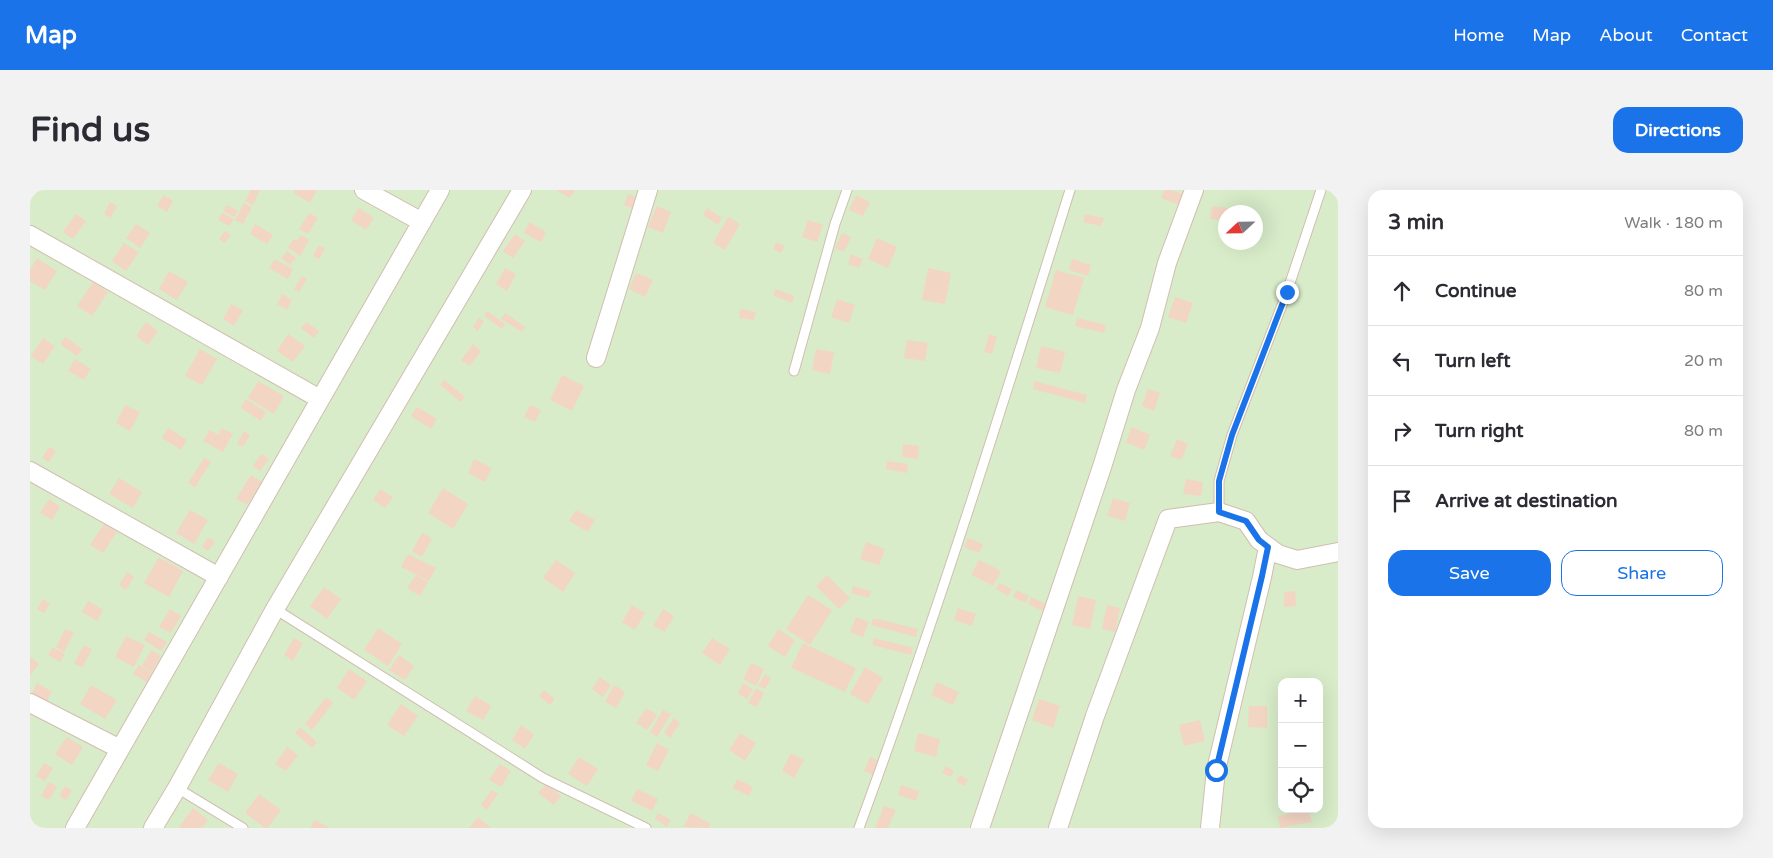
<!DOCTYPE html>
<html lang="en">
<head>
<meta charset="utf-8">
<style>
  :root { --surface:#fff; --page:#f2f2f3; --text:#2b2b33; --muted:#7c7c81; --line:#e1e1e2; --accent:#1a73e8 }
  body { margin:0; font-family:"Varela Round",sans-serif; background:var(--page); color:var(--text) }
  .controls { position:absolute; right:15px; bottom:15px; display:grid; overflow:hidden; border-radius:10px; box-shadow:0 5px 20px #0002 }
  .controls button { width:45px; height:45px; display:grid; place-items:center; padding:0; border:0; border-bottom:1px solid var(--line); background:var(--surface); color:var(--text); font:25px sans-serif }
  .compass { position:absolute; left:1188px; top:15px; width:45px; height:45px; border-radius:50%; background:var(--surface); box-shadow:0 5px 20px #0002; rotate:248deg }
  .stop { position:absolute; width:15px; height:15px; margin:-11px; border:4px solid #1a73e8; border-radius:50%; background:#fff }
  .stop.end { background:#1a73e8; border-color:#fff; box-shadow:0 1px 5px #0008 }
  .list { margin:0; padding:0; list-style:none }
  h2 { display:flex; justify-content:space-between; align-items:center; height:65px; margin:0; padding:0 20px; font-size:21px }
  h2 small { font-size:16px; font-weight:400; color:var(--muted) }
  .list li { display:grid; grid-template-columns:32px 1fr auto; gap:15px; align-items:center; box-sizing:border-box; height:70px; padding:0 20px; border-top:1px solid var(--line) }
  .list b { display:block; font-size:19px; white-space:nowrap }
  .list em { font-size:16px; font-style:normal; color:var(--muted) }
  .actions { display:flex; gap:10px; padding:15px 20px }
  .actions a { flex:1; padding:11px 0; border:1px solid var(--accent); border-radius:15px; text-align:center; font-size:18px; color:var(--accent) }
  .actions .main { background:var(--accent); color:#fff }
  .icon { flex:none; width:28px; height:28px; fill:none; stroke:currentColor; stroke-width:2; stroke-linecap:round; stroke-linejoin:round }
  .map { position:relative; flex:none; width:1308px; height:638px; overflow:hidden; border-radius:15px }
  header { display:flex; align-items:center; gap:30px; box-sizing:border-box; height:70px; padding:0 25px; background:var(--accent); color:#fff }
  header strong { font-size:24px }
  nav { display:flex; gap:28px; margin-inline-start:auto; font-size:18px }
  .intro { display:flex; align-items:center; justify-content:space-between; box-sizing:border-box; height:120px; padding:0 30px }
  h1 { margin:0; font-size:35px }
  .button { padding:12px 22px; border-radius:15px; background:var(--accent); color:#fff; font-size:18px; font-weight:700 }
  main { display:flex; gap:30px; padding:0 30px }
  aside { flex:1; background:var(--surface); border-radius:15px; box-shadow:0 5px 20px #0002 }
  .map>svg:first-child { display:block }
  .green { fill:#d8ecc9; fill-rule:evenodd }
  .building { fill:#f3d5c3 }
  .lines { fill:none; stroke-linecap:round; stroke-linejoin:round }
  .service-casing { stroke:#d1beb0; stroke-width:11 }
  .minor-casing { stroke:#d1beb0; stroke-width:20 }
  .service { stroke:#fff; stroke-width:9 }
  .minor { stroke:#fff; stroke-width:18 }
  .route { stroke:#1a73e8; stroke-width:6 }
</style>
</head>
<body>
<header>
<strong>Map</strong>
<nav><a>Home</a><a>Map</a><a>About</a><a>Contact</a></nav>
</header>
<div class="intro"><h1>Find us</h1><a class="button">Directions</a></div>
<main>
<div class="map">
<svg width="1308" height="638" viewBox="0 0 1308 638">
  <rect width="100%" height="100%" fill="#fdf6ec"/>
  <path class="green" d="M0 0H1308V638H0ZM1196 22H1226V52H1196ZM1252 492H1289V619H1252Z"/>
  <path class="building" d="M221 0H230L223 15 215 11Z
    M265 0H287L280 13 264 3Z
    M526 0H545L540 8Z
    M1134 0H1141L1156 5 1152 16 1131 8Z
    M598 4 611 9 606 20 594 15Z
    M134 5 143 11 137 22 127 16Z
    M826 5 840 12 833 26 819 20Z
    M80 12 87 16 80 28 74 24Z
    M214 13 222 17 213 34 205 30Z
    M197 15 208 21 204 27 193 21Z
    M627 16 641 22 633 43 618 37Z
    M1182 16 1205 19V22H1196V30L1180 29Z
    M329 18 344 28 336 40 321 30Z
    M677 18 692 28 688 35 673 25Z
    M192 23 204 29 199 36 188 30Z
    M279 23 288 28 278 44 269 39Z
    M46 24 56 31 43 49 33 42Z
    M1055 24 1074 28 1071 36 1053 32Z
    M698 27 710 34 695 60 683 53Z
    M778 30 793 35 787 52 772 47Z
    M499 32 516 42 511 52 494 43Z
    M106 34 120 43 110 58 96 48Z
    M225 34 243 45 237 54 220 44Z
    M195 41 201 45 195 53 189 49Z
    M812 43 821 47 814 62 805 58Z
    M485 44 495 51 483 68 473 61Z
    M271 45 279 50 270 66 258 58 263 49 267 51Z
    M847 48 867 57 858 78 838 69Z
    M746 52 755 56 751 63 743 59Z
    M94 53 109 62 96 81 82 71Z
    M289 55 295 58 289 69 283 66Z
    M257 61 266 68 260 75 251 68Z
    M821 64 833 69 829 78 818 74Z
    M7 68 27 81 15 100 0 91V80Z
    M245 69 263 79 258 89 239 78Z
    M1042 69 1061 75 1058 86 1039 80Z
    M475 78 486 84 477 101 466 94Z
    M898 78 921 83 915 114 892 110Z
    M1026 80 1054 88 1043 125 1015 117Z
    M139 81 158 92 147 110 129 99Z
    M606 83 623 90 615 107 599 99Z
    M272 86 277 89 269 102 264 99Z
    M63 92 78 102 62 126 47 116Z
    M746 99 764 106 762 113 743 105Z
    M252 104 262 110 257 120 247 114Z
    M1145 107 1163 113 1156 133 1138 127Z
    M807 109 825 115 819 133 801 127Z
    M201 114 213 120 204 136 193 129Z
    M710 119 726 122 724 130 709 128Z
    M457 121 475 134 472 139 454 126Z
    M475 123 495 137 492 142 471 129Z
    M449 128 454 131 448 141 443 137Z
    M1047 128 1076 135 1074 143 1045 136Z
    M116 132 128 141 118 155 106 146Z
    M276 132 289 141 284 148 271 138Z
    M258 144 275 156 263 172 247 161Z
    M959 144 967 147 962 164 954 162Z
    M35 147 52 159 47 166 30 154Z
    M13 148 25 156 13 174 1 166Z
    M877 150 898 153 895 171 874 168Z
    M443 154 451 161 440 176 431 170Z
    M1011 156 1035 162 1030 183 1006 178Z
    M170 159 187 169 172 195 155 186Z
    M786 159 804 162 800 184 782 180Z
    M45 169 61 179 54 190 38 181Z
    M532 185 554 196 542 221 520 210Z
    M414 190 435 207 431 212 410 195Z
    M228 191 254 206 244 224 218 208Z
    M1004 191 1057 205 1055 213 1003 199Z
    M1118 199 1130 203 1124 221 1112 216Z
    M216 209 236 222 231 231 211 218Z
    M95 215 110 222 100 241 86 233Z
    M500 215 511 220 505 232 494 227Z
    M387 217 407 229 401 239 381 226Z
    M1102 237 1120 245 1114 260 1096 252Z
    M138 238 157 250 151 260 132 248Z
    M192 238 203 244 193 262 173 251 180 240 188 245Z
    M214 241 220 245 213 257 207 254Z
    M1147 249 1158 254 1151 270 1140 266Z
    M873 254 889 256 888 269 872 267Z
    M19 257 26 261 19 272 12 268Z
    M231 264 239 269 230 281 223 276Z
    M174 268 181 272 165 297 158 293Z
    M444 269 462 278 455 292 438 283Z
    M857 271 878 274 877 283 856 279Z
    M221 285 232 292 217 315 206 309Z
    M89 288 112 302 103 318 79 304Z
    M1156 289 1173 292 1171 306 1153 304Z
    M413 298 438 314 423 339 398 323Z
    M350 299 363 307 355 318 343 310Z
    M1083 308 1100 313 1095 331 1077 326Z
    M19 309 30 317 22 330 10 323Z
    M160 320 178 330 164 354 146 343Z
    M546 320 565 330 558 342 539 331Z
    M74 334 87 342 73 363 60 355Z
    M392 343 402 349 392 367 382 361Z
    M178 347 185 352 178 361 172 357Z
    M938 348 953 354 949 363 934 357Z
    M836 352 855 359 849 375 830 369Z
    M378 364 406 378 399 391 371 377Z
    M129 367 153 381 139 407 114 393Z
    M526 370 545 383 533 402 513 388Z
    M949 370 971 381 963 396 941 385Z
    M97 382 104 387 96 400 89 395Z
    M386 385 398 392 390 406 377 398Z
    M797 385 820 408 809 419 786 396Z
    M969 393 982 399 978 406 966 399Z
    M823 396 841 401 839 408 821 403Z
    M294 397 311 409 297 429 280 416Z
    M986 400 999 406 995 413 983 407Z
    M1265 401 1266 416 1254 417V402Z
    M778 405 802 420 780 455 756 439Z
    M1048 406 1066 410 1060 439 1042 435Z
    M1001 407 1016 414 1012 421 998 414Z
    M13 409 20 414 14 423 7 419Z
    M58 411 73 420 67 431 52 422Z
    M602 415 615 423 605 440 592 432Z
    M1077 415 1090 418 1085 442 1072 439Z
    M928 418 946 424 942 436 924 430Z
    M140 419 151 426 141 443 129 437Z
    M633 419 644 426 635 442 623 436Z
    M826 427 839 432 833 447 820 442Z
    M843 428 888 439 886 447 841 435Z
    M348 438 372 454 358 476 334 460Z
    M35 439 44 443 34 462 26 457Z
    M748 439 765 450 755 467 738 456Z
    M119 442 137 452 131 461 114 450Z
    M96 446 115 455 104 477 85 467Z
    M264 448 273 453 263 471 254 465Z
    M682 448 700 459 690 475 672 463Z
    M844 448 883 458 881 465 842 455Z
    M773 453 826 478 815 502 761 478Z
    M54 455 62 459 52 478 44 473Z
    M23 457 35 464 30 472 18 465Z
    M121 460 131 466 122 482 112 476Z
    M369 465 384 476 375 490 359 480Z
    M0 467 9 474 0 485Z
    M721 473 734 479 726 496 713 489Z
    M109 475 122 483 117 492 103 484Z
    M835 477 853 488 838 514 820 504Z
    M319 479 337 491 324 510 307 498Z
    M735 484 741 488 735 499 728 496Z
    M570 487 581 495 573 507 562 499Z
    M907 492 929 502 923 515 901 505Z
    M7 493 22 502 16 512 2 503Z
    M713 493 723 499 717 509 708 503Z
    M61 495 87 510 75 529 50 514Z
    M584 495 595 502 586 518 575 512Z
    M726 498 734 503 727 517 718 513Z
    M514 500 525 509 520 515 509 506Z
    M445 506 461 516 453 530 436 521Z
    M296 507 303 513 282 540 275 534Z
    M1009 509 1030 516 1023 538 1002 530Z
    M371 514 388 526 374 546 357 535Z
    M1219 516H1237V538L1218 537Z
    M616 518 627 525 617 540 606 533Z
    M633 520 641 524 627 547 620 542Z
    M644 528 650 533 640 548 634 543Z
    M1170 530 1175 551 1154 556 1149 535Z
    M491 535 504 544 495 559 482 550Z
    M270 537 287 552 282 558 265 543Z
    M710 543 726 553 715 571 699 560Z
    M888 543 910 549 906 567 884 561Z
    M37 547 53 557 42 575 25 564Z
    M627 553 639 560 628 581 616 575Z
    M257 557 268 565 256 581 245 574Z
    M761 563 774 570 764 588 752 581Z
    M549 567 568 579 557 596 538 584Z
    M840 567 849 571 844 585 834 581Z
    M14 573 23 578 15 591 6 586Z
    M189 573 208 584 198 602 178 590Z
    M470 574 481 581 471 597 459 590Z
    M916 576 924 581 921 587 912 583Z
    M930 585 938 590 934 596 926 591Z
    M707 589 723 597 719 606 703 598Z
    M19 592 27 597 19 610 11 606Z
    M516 594 531 606 524 615 508 603Z
    M871 595 889 601 886 611 868 605Z
    M35 596 42 600 36 610 29 606Z
    M607 599 628 609 622 621 601 611Z
    M462 600 468 604 457 620 451 615Z
    M229 604 251 620 238 638H235L215 623Z
    M854 616 866 620 858 638H845Z
    M163 618 178 630 172 638H150L149 637Z
    M1279 620 1282 632 1250 638 1248 626Z
    M628 623 641 630 637 637 625 629Z
    M661 623 681 634 679 638 653 637Z
    M448 627 460 637 459 638H439Z
    M285 630 300 638H280Z"/>
  <g class="lines">
    <g class="service-casing">
      <path id="service" d="M764 181 805 34 817 0
        M1189 322V291L1202 245 1257 102 1291 0
        M245 419 513 588 616 638
        M147 598 213 638
        M829 638C906 428 973 214 1040 0"/>
    </g>
    <g class="minor-casing">
      <path id="minor" d="M334 0 392 32
        M0 45 290 209
        M566 168 618 0
        M0 281 189 387
        M0 513 90 559
        M45 638 410 0
        M123 638 147 598 245 419 492 0
        M950 638 1072 277 1096 200 1120 138 1137 73 1164 0
        M1028 638 1065 526 1138 329 1189 322 1216 331 1229 350 1248 364 1267 370 1308 362
        M1180 638 1186 580 1232 387 1238 357"/>
    </g>
    <use href="#service" class="service"/>
    <use href="#minor" class="minor"/>
  </g>
  <g class="lines">
    <path class="route" d="M1186 580 1232 386 1238 357 1229 350 1216 331 1189 322V291L1202 245 1257 102"/>
  </g>
</svg>
<div class="controls">
<button>+</button>
<button>−</button>
<button><svg class="icon" aria-label="locate" viewBox="0 0 24 24"><circle cx="12" cy="12" r="6"/><path d="M12 2v4M12 18v4M2 12h4M18 12h4"/></svg></button>
</div>
<svg class="compass" viewBox="-18 -18 36 36"><path d="M0-13l5 13h-10z" fill="#e53935"/><path d="M0 13l5-13h-10z" fill="#7c7c81"/></svg>
<div class="stop" style="left:1186px;top:580px"></div>
<div class="stop end" style="left:1257px;top:102px"></div>
</div>
<aside>
<h2>3 min<small>Walk · 180 m</small></h2>
<ul class="list">
<li><svg class="icon" aria-label="ahead" viewBox="0 0 24 24"><path d="M12 20V5M6 11l6-6 6 6"/></svg><div><b>Continue</b></div><em>80 m</em></li>
<li><svg class="icon" aria-label="left" viewBox="0 0 24 24"><path d="M17 20v-9H6M10 6l-5 5 5 5"/></svg><div><b>Turn left</b></div><em>20 m</em></li>
<li><svg class="icon" aria-label="right" viewBox="0 0 24 24"><path d="M7 20v-9h11M14 6l5 5-5 5"/></svg><div><b>Turn right</b></div><em>80 m</em></li>
<li><svg class="icon" aria-label="arrive" viewBox="0 0 24 24"><path d="M6 21V4h12l-3 4 3 4H6"/></svg><div><b>Arrive at destination</b></div></li>
</ul>
<div class="actions"><a class="main">Save</a><a>Share</a></div>
</aside>
</main>
</body>
</html>
